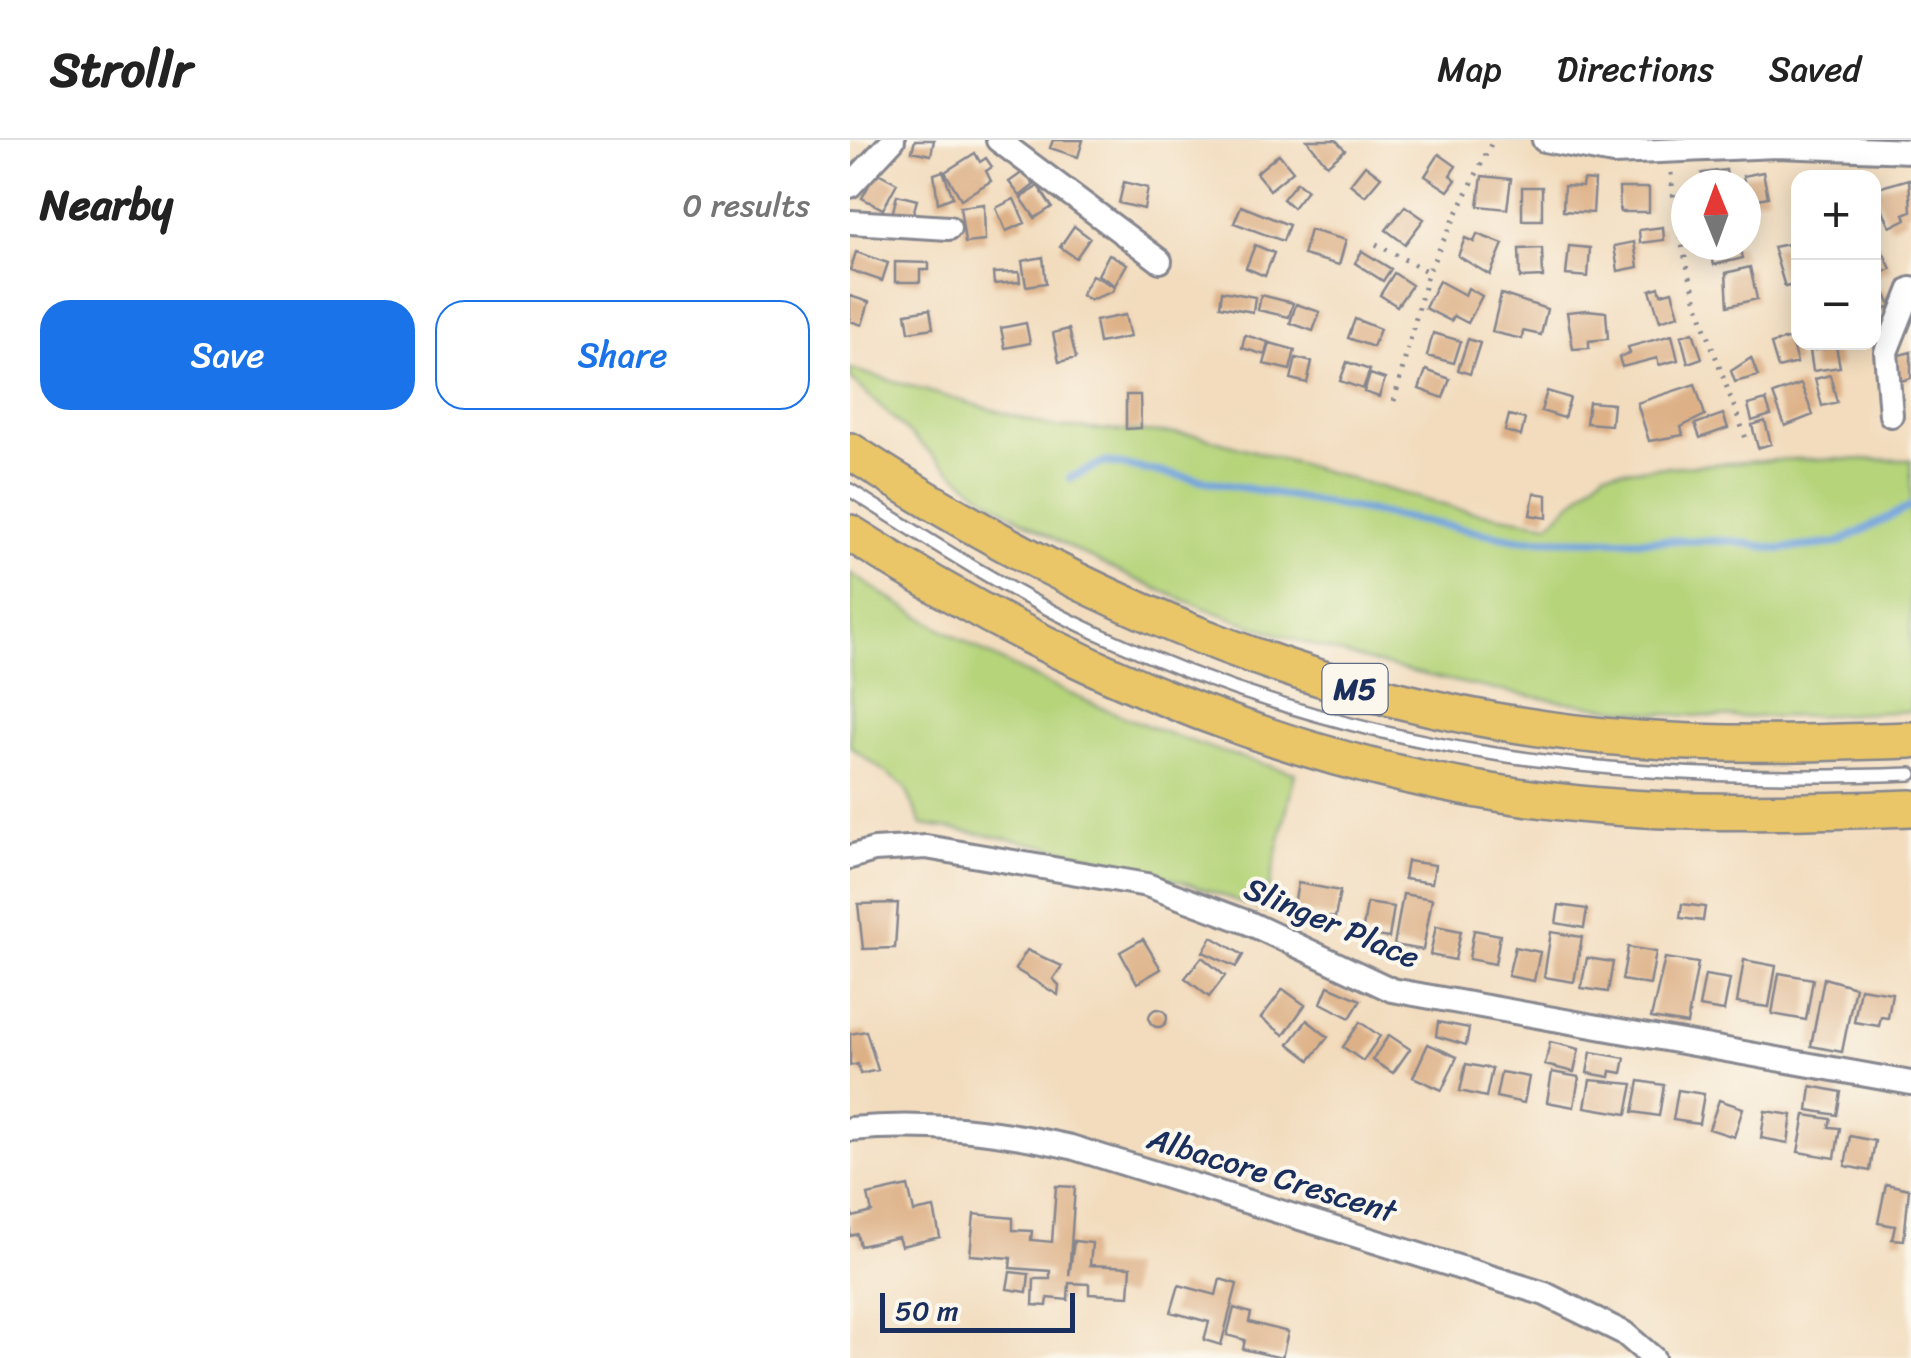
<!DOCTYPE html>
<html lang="en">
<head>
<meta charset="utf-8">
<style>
  :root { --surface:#fff; --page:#f2f2f2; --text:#222; --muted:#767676; --line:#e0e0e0; --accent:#1a73e8 }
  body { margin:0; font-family:Sriracha,sans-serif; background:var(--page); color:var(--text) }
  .controls { position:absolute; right:30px; top:30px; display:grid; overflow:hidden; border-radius:20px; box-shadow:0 5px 25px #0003 }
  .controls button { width:90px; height:90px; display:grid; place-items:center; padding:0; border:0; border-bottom:2px solid var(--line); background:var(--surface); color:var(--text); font:50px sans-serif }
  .compass { position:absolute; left:821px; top:30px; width:90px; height:90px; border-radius:50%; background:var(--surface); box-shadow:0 5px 25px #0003; rotate:359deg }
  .scale { position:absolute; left:30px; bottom:25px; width:195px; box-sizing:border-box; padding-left:10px; border:5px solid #1b2f5e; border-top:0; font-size:28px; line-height:35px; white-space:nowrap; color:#1b2f5e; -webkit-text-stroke:8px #fbf7ec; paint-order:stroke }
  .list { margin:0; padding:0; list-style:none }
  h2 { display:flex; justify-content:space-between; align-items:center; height:130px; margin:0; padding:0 40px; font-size:42px }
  h2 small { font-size:32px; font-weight:400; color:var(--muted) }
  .actions { display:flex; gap:20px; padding:30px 40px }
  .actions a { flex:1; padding:22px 0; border:2px solid var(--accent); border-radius:30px; text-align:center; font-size:35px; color:var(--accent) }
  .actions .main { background:var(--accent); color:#fff }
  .map { position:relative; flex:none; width:1061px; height:1218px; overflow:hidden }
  header { display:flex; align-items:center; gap:60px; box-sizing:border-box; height:140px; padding:0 50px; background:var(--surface); border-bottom:2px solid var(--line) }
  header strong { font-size:48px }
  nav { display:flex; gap:55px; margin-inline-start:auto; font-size:35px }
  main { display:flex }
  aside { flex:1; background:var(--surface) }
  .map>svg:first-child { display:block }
  .green { fill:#b6d47a; stroke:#68826c; stroke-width:2.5 }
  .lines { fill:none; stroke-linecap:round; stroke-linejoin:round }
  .stream { stroke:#70a2db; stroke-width:8 }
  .building { fill:#ddb086 }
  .lane-casing { stroke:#86868e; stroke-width:16 }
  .street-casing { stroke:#86868e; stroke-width:28 }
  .primary-casing { stroke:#86868e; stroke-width:40 }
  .path { stroke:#86868e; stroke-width:5; stroke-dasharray:2.5 8; stroke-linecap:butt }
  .lane { stroke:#fff; stroke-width:11 }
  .street { stroke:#fff; stroke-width:22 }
  .primary { stroke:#eac669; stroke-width:35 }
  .labels { text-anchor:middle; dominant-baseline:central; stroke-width:8; stroke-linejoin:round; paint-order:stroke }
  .shield { fill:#fbf7ec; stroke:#5e6b89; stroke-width:2.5 }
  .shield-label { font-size:30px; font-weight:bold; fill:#1b2f5e }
  .street-label { font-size:32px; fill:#1b2f5e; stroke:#fbf7ec }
</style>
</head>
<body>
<header>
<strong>Strollr</strong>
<nav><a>Map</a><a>Directions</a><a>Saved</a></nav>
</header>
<main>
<aside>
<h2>Nearby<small>0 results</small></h2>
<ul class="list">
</ul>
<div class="actions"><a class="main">Save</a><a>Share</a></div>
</aside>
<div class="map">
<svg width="1061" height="1218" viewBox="0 0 1061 1218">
  <rect width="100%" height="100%" fill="#fbf7ec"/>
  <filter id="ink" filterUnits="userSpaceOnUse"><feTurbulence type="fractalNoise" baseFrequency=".01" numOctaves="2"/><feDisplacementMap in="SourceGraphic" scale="20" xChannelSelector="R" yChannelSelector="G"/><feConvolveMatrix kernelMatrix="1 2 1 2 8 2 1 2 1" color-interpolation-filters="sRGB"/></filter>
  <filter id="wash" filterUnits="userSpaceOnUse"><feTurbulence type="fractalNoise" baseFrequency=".0048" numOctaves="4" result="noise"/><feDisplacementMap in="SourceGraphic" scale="40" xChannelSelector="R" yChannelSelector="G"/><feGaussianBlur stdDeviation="2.25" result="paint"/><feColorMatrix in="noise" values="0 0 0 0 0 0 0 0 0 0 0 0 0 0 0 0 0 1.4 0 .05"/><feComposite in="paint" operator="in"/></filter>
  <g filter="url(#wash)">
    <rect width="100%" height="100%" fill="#f2dcbd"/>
    <path class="green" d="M0 229 203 287 347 295 607 369 699 384 755 331 945 319 1061 320V571C976 575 888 581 803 573 583 550 323 482 137 358 88 325 44 277 0 238Z
      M0 433C143 526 280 589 445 633L414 771C299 726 195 702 72 685L55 647 0 606Z"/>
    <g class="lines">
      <path class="stream" d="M220 338 255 322 667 399 880 401 930 409 988 403 1061 366"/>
    </g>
    <g id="blocks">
      <path class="building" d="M65 0H84L81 15 62 11Z
        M203 0H233L228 17 200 8Z
        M457 0H486L495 10 477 25Z
        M125 13 130 22 136 18 142 27 136 31 141 41 111 59 95 32Z
        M429 14 443 31 420 50 406 33Z
        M589 14 606 26 600 35 606 40 598 51 575 36Z
        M515 25 531 37 515 56 500 44Z
        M876 30 878 43 853 45 852 33Z
        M93 31 103 57 88 63 84 34Z
        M26 32 47 43 33 69 12 58Z
        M173 32 184 45 170 56 159 42Z
        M913 32 918 57 898 61 893 36Z
        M632 36 661 39 657 69 628 66Z
        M1059 39 1061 71 1054 74 1056 79 1040 87 1024 49Z
        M733 40 745 41 743 73 713 71 714 46 732 47Z
        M274 42 298 48 294 69 269 63Z
        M447 42 457 50 443 68 433 59Z
        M188 46 202 67 185 78 171 58Z
        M672 47H692V80H672Z
        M769 48H799V72H770Z
        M47 55 67 60 60 84 41 79Z
        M164 59 175 83 156 91 146 68Z
        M134 64 135 101 115 103 110 67Z
        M391 66 439 85 433 101 384 83Z
        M555 66 574 79 555 104 536 90Z
        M224 86 240 98 226 118 210 107Z
        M813 87 814 100 790 103 789 90Z
        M460 90 496 100 489 125 453 115Z
        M627 94 653 104 640 135 608 116 615 98 624 102Z
        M784 102 788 127 768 131 764 106Z
        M938 104 941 119 948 118V144L935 147 923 107Z
        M405 105 424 113 415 136 396 128Z
        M859 105H890L893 118 864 125Z
        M719 106 740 108 738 137 716 135Z
        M1030 106 1041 129 1024 137V109Z
        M692 108 693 137 670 138 669 109Z
        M512 111 541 129 533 141 505 123Z
        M6 112 38 123 32 141 0 130Z
        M259 114 277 124 265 145 248 135Z
        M193 117 196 143 176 146 172 121Z
        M45 122 79 123V130H70V142H45Z
        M900 127 907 159 878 166 876 133Z
        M169 132 170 142 144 144 143 133Z
        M544 133 562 145 547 166 530 155Z
        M242 135 265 147 262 152 240 160 231 155Z
        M589 141 615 155 618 148 632 156 618 183 604 176 601 181 575 168Z
        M809 147 811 154 822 151 829 175 810 181 800 150Z
        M1033 148 1041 166 1024 174V152Z
        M372 151 405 157 403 172 370 166Z
        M651 154 697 169 691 195 673 191 672 199 642 192Z
        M411 155 443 163 439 177 408 170Z
        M0 156 19 162 12 185 0 181Z
        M446 164 470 172 463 191 440 183Z
        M80 169 83 188 59 192 56 173Z
        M737 170 756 172 758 199 739 201V208L723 209 717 172Z
        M275 175 280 197 249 203 245 181Z
        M505 179 530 189 523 207 498 198Z
        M176 183 180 203 155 208 151 188Z
        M219 189 226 218 209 222 203 193Z
        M843 192 852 218 838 223 831 196Z
        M583 193 611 201 604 223 577 216Z
        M395 195 418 202 415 215 392 208Z
        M822 195 828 220 809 225 807 218 772 227 769 217 780 213 778 207Z
        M940 198 947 223 928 228 921 204Z
        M618 199 630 203 620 234 608 230Z
        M420 203 445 210 440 230 414 224Z
        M986 206 990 227 963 231 960 211Z
        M1061 212V238L1051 241 1046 216Z
        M446 218 462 222 457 243 441 239Z
        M901 218 908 236 885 242 881 231Z
        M497 222 520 230 513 249 490 241Z
        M576 230 600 239 593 258 569 249Z
        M520 234 535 239 529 257 514 252Z
        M980 235 987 262 972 266 965 239Z
        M845 244 855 275 831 287 833 295 799 301 787 263Z
        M951 244 963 275 935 286 923 254Z
        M697 251 720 258 714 278 691 271Z
        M276 255H290L291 288 276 289Z
        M916 260 921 275 902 281 898 265Z
        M739 262 763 264 761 285 736 283Z
        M873 274 878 288 850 298 845 284Z
        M659 275 675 279 671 296 655 291Z
        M915 281 921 304 908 308 902 285Z
        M684 353 697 355V378L680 375Z
        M557 721 585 725 582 743 554 739Z
        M448 743 490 751 485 778 443 770Z
        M553 754 582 759 573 810 544 805Z
        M48 763 45 808 13 809 8 764Z
        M517 763 544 767 539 798 512 794Z
        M832 764 855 767 853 781 830 778Z
        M709 765 737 769 734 788 706 783Z
        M586 786 611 791 605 820 580 815Z
        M624 790 650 795 645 824 619 819Z
        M701 792 732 797 724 842 694 837Z
        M362 797 393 815 386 827 353 812Z
        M293 799 311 829 287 843 270 812Z
        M665 807 690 812 684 841 658 836Z
        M778 807 806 812 800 845 772 840Z
        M177 810 212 826 203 839 209 845 208 855 165 829Z
        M352 817 375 836 359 857 335 838Z
        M737 818 763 822 758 852 731 848Z
        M815 818 848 823 837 884 801 878Z
        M894 820 926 826 919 867 887 863Z
        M929 833 963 839 956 880 922 874Z
        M855 835 880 839 874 871 849 867Z
        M974 838 1005 847 992 912 961 906Z
        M478 846 511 860 500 878 471 863Z
        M1010 848 1042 853 1038 878 1031 877 1029 886 1004 882Z
        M433 849 455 865 434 895 411 878Z
        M299 878a9 9 0 1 1 18 0a9 9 0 1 1-18 0Z
        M457 880 478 897 460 920 439 904Z
        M510 882 530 896 513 921 493 907Z
        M588 882 619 888 616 905 586 896Z
        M16 891 28 930 10 934 8 924 0 926V894Z
        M539 895 560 909 543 933 522 920Z
        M700 902 729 909 724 932 695 925Z
        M578 904 607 917 592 950 563 937Z
        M741 912 775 918 772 933 761 931 760 937 737 933Z
        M616 924 642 929 636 957 610 951Z
        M651 932 679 937 674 963 646 957Z
        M702 932 729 937 724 967 697 962Z
        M740 940 783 944 777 974 735 967Z
        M789 941 814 945 809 976 783 972Z
        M961 946 991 952 987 975 958 970Z
        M828 950 854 954 849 984 823 980Z
        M869 960 893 968 884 997 859 989Z
        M915 971 942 975 938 1003 911 998Z
        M955 975 981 979 979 987 990 988 985 1018 948 1012Z
        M1000 996 1025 1001 1020 1031 995 1026Z
        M1036 1044 1059 1049 1054 1100 1042 1099 1045 1086 1028 1083Z
        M58 1046 64 1072 84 1068 90 1097 51 1106 48 1097 10 1106 7 1094 0 1096V1069L3 1077 22 1072 18 1055Z
        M206 1046 225 1047 219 1136 224 1101 242 1103 240 1125 281 1127 279 1156 239 1154V1144L219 1143 218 1160 198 1158 197 1166 183 1165 184 1139H200V1131L160 1128 161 1118 120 1115 124 1074 163 1078V1090L182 1091 181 1100 202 1102Z
        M160 1132 179 1134 177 1152 157 1149Z
        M370 1139 387 1144 371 1205 354 1200 359 1182 321 1172 329 1145 366 1155Z
        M384 1168 401 1173 399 1182 438 1192 432 1218 393 1209 395 1200 377 1195Z"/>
    </g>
  </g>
  <g filter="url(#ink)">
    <use href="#blocks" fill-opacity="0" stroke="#86868e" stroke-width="2.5"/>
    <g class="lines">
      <g class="lane-casing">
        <path id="lane" d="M0 350C81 402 162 454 249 494 513 617 774 645 1061 634"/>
      </g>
      <g class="street-casing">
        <path id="street" d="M148 0 310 121
          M694 0 763 13 927 6 1061 11
          M0 46 43 0
          M0 82 99 88
          M1041 275 1036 212 1061 149
          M0 717 24 710 76 707 297 745 399 783 542 850 1061 943
          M0 989C76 982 146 990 221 1007L695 1154 774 1193 803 1218"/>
      </g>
      <g class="primary-casing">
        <path id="primary" d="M0 311C239 467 501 578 788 599 879 606 970 603 1061 600
          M0 393C220 534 467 637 729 664 840 675 950 672 1061 668"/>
      </g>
      <path class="path" d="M821 33C829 130 865 214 898 304
        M526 104 578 132
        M544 261 578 132 643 0"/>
      <use href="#lane" class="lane"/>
      <use href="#street" class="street"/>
      <use href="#primary" class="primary"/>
    </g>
  </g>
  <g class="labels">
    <rect class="shield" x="472.5" y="524" width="65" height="50" rx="8"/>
    <g class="shield-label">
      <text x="505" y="549">M5</text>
    </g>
    <g class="street-label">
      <text transform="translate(482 783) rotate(23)">Slinger Place</text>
      <text transform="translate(422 1035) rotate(17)">Albacore Crescent</text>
    </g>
  </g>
</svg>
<div class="controls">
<button>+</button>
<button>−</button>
</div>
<svg class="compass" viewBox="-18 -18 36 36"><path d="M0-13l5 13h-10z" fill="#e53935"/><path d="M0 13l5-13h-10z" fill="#767676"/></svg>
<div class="scale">50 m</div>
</div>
</main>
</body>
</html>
